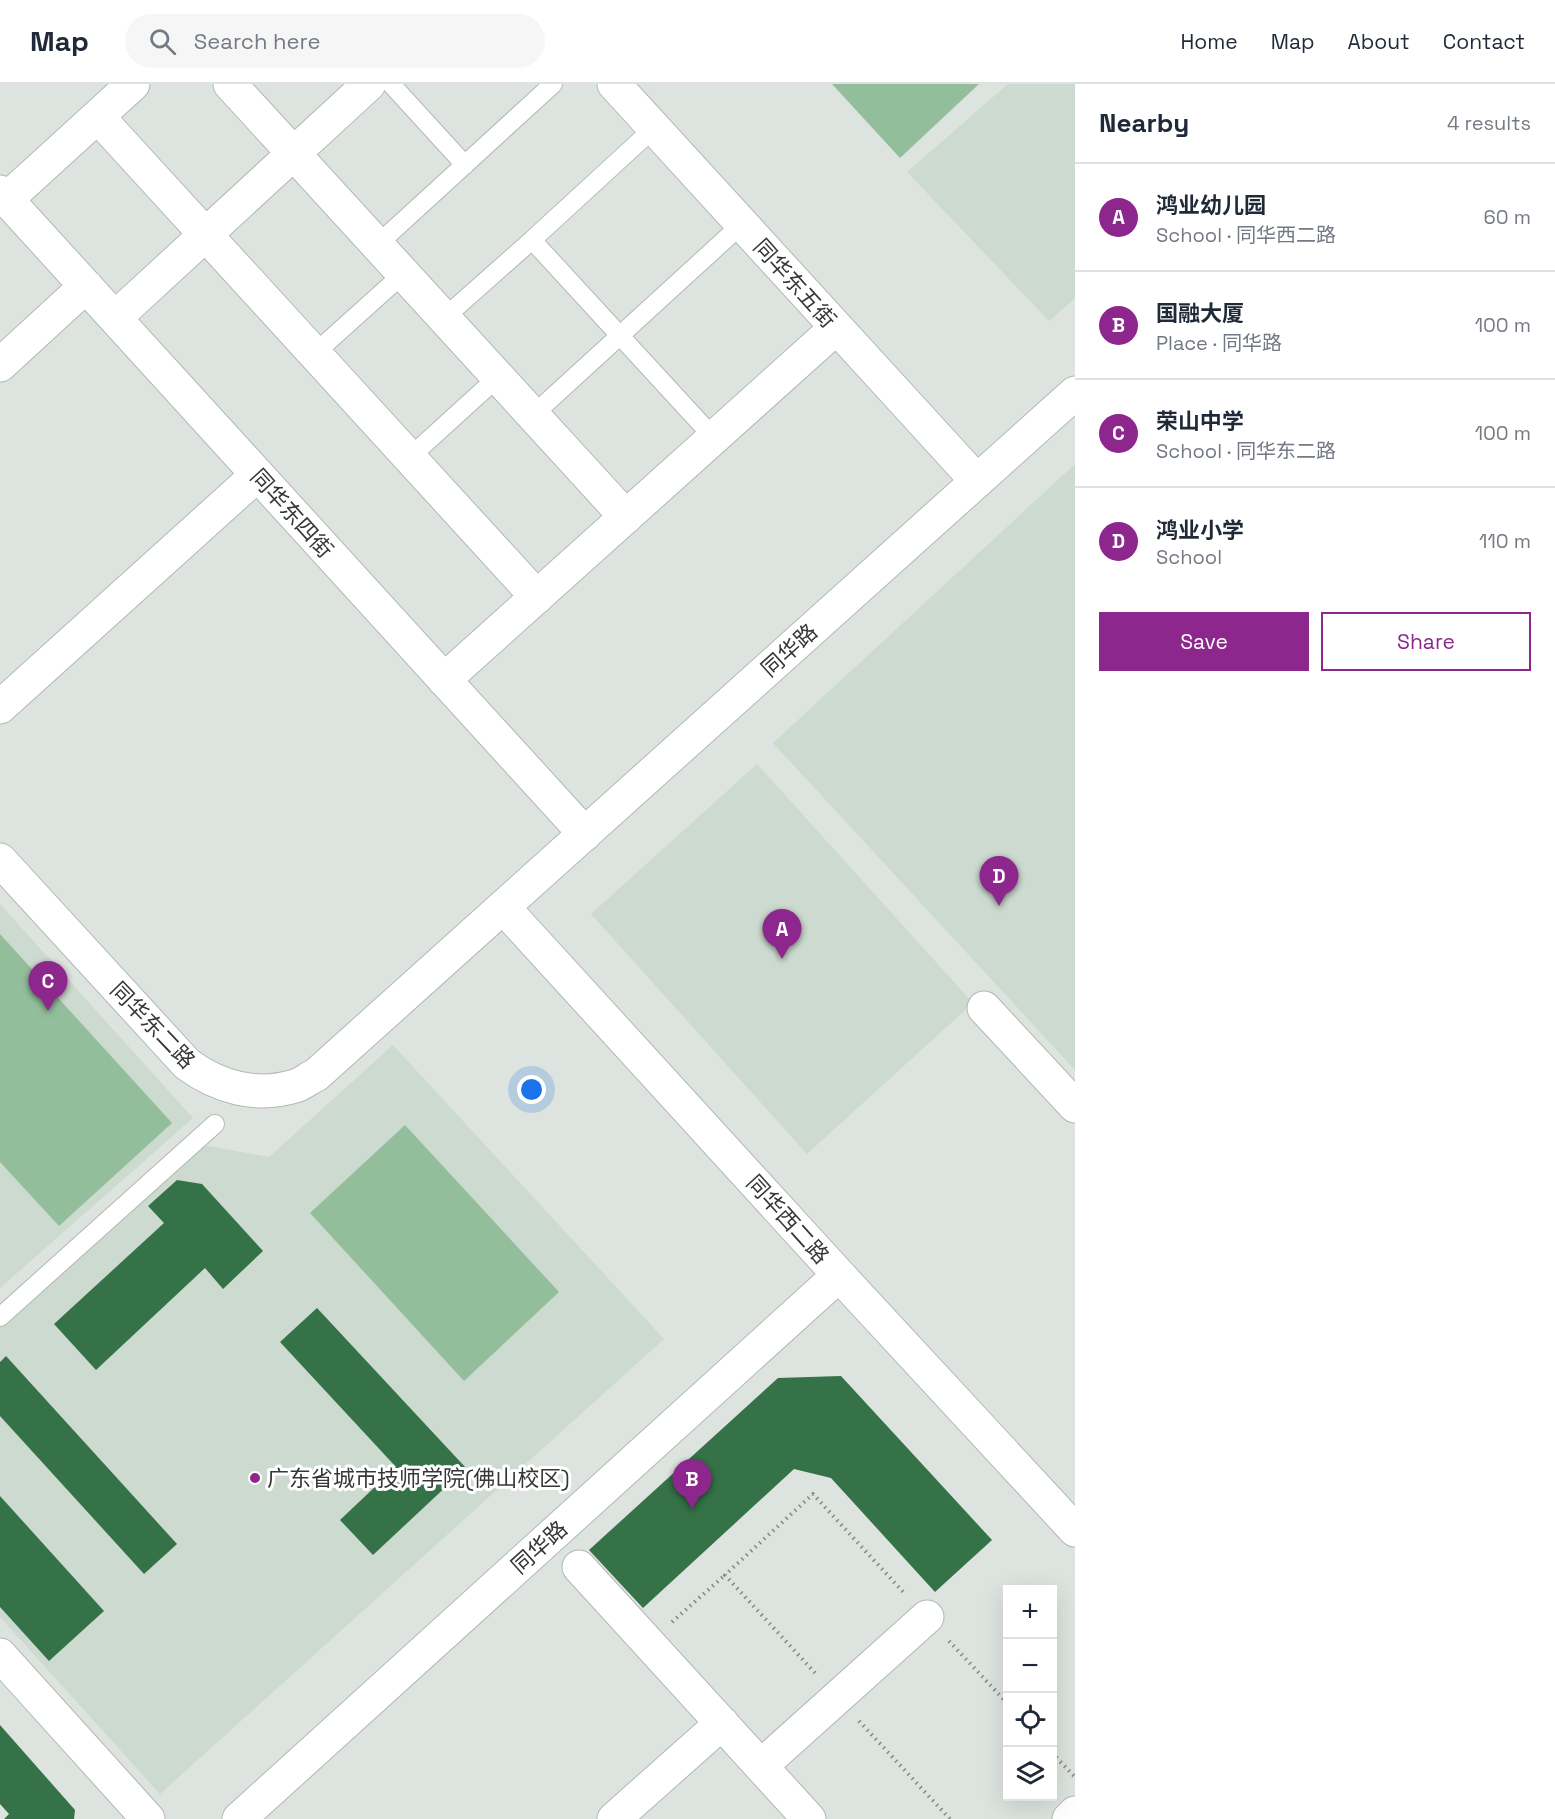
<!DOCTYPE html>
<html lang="en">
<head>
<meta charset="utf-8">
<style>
  :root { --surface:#fff; --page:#f6f6f7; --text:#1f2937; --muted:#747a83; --line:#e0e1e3; --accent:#8d278d }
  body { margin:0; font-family:"Space Grotesk","Noto Sans SC",sans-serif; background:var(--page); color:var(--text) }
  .controls { position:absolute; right:18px; bottom:18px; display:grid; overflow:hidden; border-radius:0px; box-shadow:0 6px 24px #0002 }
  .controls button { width:54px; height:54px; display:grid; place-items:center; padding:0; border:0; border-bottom:2px solid var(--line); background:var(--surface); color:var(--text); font:30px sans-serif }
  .you { position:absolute; left:532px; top:1006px; width:21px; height:21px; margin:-15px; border:4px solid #fff; border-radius:50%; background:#1a73e8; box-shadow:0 0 0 9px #1a73e833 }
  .badge { display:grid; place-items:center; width:39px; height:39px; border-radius:50%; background:var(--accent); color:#fff; font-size:20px; font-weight:700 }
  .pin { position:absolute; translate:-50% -50px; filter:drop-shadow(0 2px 3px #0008) }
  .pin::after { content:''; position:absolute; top:32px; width:21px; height:18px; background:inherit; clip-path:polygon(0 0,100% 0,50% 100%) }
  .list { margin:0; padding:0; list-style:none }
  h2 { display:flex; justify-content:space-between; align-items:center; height:78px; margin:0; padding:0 24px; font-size:26px }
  h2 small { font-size:20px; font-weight:400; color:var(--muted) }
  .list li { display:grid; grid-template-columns:39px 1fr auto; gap:18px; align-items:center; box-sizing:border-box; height:108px; padding:0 24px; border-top:2px solid var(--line) }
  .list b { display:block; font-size:22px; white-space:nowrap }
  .list p { margin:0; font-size:20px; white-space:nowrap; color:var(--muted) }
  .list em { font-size:20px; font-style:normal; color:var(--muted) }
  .actions { display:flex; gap:12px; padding:18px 24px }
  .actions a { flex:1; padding:14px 0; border:2px solid var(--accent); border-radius:0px; text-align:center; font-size:21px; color:var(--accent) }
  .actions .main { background:var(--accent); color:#fff }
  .icon { flex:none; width:33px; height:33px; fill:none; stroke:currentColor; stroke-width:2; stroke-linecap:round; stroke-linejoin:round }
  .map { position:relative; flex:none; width:1075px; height:1735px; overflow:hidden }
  header { display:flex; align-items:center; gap:36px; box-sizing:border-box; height:84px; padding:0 30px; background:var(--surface); border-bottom:2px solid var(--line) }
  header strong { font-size:28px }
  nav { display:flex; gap:33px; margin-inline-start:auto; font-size:21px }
  .search { width:420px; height:54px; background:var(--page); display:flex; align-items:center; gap:15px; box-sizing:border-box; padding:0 21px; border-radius:33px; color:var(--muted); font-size:22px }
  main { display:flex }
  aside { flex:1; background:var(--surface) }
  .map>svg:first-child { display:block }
  .built { fill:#cddacf }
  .green { fill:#93be9c }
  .building { fill:#357247 }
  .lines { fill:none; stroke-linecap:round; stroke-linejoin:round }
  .lane-casing { stroke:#b2b8b3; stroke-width:20 }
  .street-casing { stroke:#b2b8b3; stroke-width:35 }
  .secondary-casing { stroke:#b2b8b3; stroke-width:35 }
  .path { stroke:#858986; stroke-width:4; stroke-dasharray:1.5 4.5; stroke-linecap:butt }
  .lane { stroke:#fff; stroke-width:18 }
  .street { stroke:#fff; stroke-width:33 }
  .secondary { stroke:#fff; stroke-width:33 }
  .poi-dot { fill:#8d278d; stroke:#fff; stroke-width:2 }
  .labels { text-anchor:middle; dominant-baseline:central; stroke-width:6; stroke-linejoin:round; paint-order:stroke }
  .street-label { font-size:22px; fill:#353836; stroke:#fff }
  .poi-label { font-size:22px; fill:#353836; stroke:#fff; text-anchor:start }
</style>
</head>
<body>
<header>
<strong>Map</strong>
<div class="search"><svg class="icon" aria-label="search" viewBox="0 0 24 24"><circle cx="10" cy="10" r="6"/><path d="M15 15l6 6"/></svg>Search here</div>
<nav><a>Home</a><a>Map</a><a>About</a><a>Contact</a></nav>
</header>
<main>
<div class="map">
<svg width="1075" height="1735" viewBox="0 0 1075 1735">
  <rect width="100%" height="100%" fill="#dde3de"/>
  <path class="built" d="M1008 0H1075V214L1049 237 907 88Z
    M1075 380V986L773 659Z
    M757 680 973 919 807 1070 591 830Z
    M0 820 193 1034 0 1204Z
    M393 961 664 1255 160 1710 0 1533V1242L202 1061 269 1073Z"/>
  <path class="green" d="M832 0H979L900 74Z
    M0 850 172 1039 59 1142 0 1078Z
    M405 1041 559 1208 464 1297 310 1129Z"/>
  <path class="building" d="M177 1096 202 1100 263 1167 223 1205 205 1184 96 1286 54 1240 164 1139 148 1122Z
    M317 1224 466 1384 373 1471 340 1436 396 1383 280 1258Z
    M6 1272 177 1460 144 1490 0 1332V1278Z
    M841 1292 992 1456 935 1508 831 1394 794 1385 643 1524 589 1466 778 1294Z
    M0 1412 104 1527 49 1577 0 1523Z
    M0 1641 75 1726 74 1735H4L9 1730 0 1720Z"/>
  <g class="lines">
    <g class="lane-casing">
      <path id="lane" d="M391 0 465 81
        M532 156 654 44
        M377 161 553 0
        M444 234 532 156 714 354
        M314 270 403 190
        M533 331 742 140
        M410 373 498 293
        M0 1233 215 1040"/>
    </g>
    <g class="street-casing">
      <path id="street" d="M230 0 626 433
        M614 0 977 397
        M98 33 537 513
        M0 108 585 750
        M7 115 133 0
        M116 233 369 0
        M0 281 86 202
        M444 596 836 244
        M0 623 257 391
        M984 924 1075 1022
        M579 1483 809 1735
        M0 1571 148 1735
        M761 1682 927 1533
        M614 1735 722 1639
        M1069 1735 1075 1729"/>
    </g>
    <g class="secondary-casing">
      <path id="secondary" d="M0 776 187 980C218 1003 256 1014 295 1002 302 1000 309 994 316 991L1075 309
        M503 823 839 1191 1075 1446
        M239 1735 839 1191"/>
    </g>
    <path class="path" d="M672 1538 725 1491
      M949 1557 1008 1620
      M815 1589 725 1491 813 1410 905 1510
      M859 1637 950 1735
      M1052 1669 1075 1693"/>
    <use href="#lane" class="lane"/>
    <use href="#street" class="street"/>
    <use href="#secondary" class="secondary"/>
  </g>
  <circle class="poi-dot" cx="255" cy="1394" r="6"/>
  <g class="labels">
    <g class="street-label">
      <text transform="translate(795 199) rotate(48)">同华东五街</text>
      <text transform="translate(292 429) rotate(48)">同华东四街</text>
      <text transform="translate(789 566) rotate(-42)">同华路</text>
      <text transform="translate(153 941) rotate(46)">同华东二路</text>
      <text transform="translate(788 1135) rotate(48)">同华西二路</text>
      <text transform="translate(539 1463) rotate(-42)">同华路</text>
    </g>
    <g class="poi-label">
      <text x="267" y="1394">广东省城市技师学院(佛山校区)</text>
    </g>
  </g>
</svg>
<div class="controls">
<button>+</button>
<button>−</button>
<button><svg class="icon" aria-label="locate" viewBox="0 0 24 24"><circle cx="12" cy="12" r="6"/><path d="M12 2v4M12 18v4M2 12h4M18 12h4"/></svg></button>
<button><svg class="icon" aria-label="layers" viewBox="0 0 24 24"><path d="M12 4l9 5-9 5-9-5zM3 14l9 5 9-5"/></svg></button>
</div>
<div class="you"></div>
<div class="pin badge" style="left:782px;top:875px">A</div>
<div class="pin badge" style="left:692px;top:1425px">B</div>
<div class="pin badge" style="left:48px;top:927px">C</div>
<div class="pin badge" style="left:999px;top:822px">D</div>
</div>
<aside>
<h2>Nearby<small>4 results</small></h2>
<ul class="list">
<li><span class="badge">A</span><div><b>鸿业幼儿园</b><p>School · 同华西二路</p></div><em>60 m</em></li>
<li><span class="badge">B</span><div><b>国融大厦</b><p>Place · 同华路</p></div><em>100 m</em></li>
<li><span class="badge">C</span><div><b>荣山中学</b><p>School · 同华东二路</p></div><em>100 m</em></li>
<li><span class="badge">D</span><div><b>鸿业小学</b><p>School</p></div><em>110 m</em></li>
</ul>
<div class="actions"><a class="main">Save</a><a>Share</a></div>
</aside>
</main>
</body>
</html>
